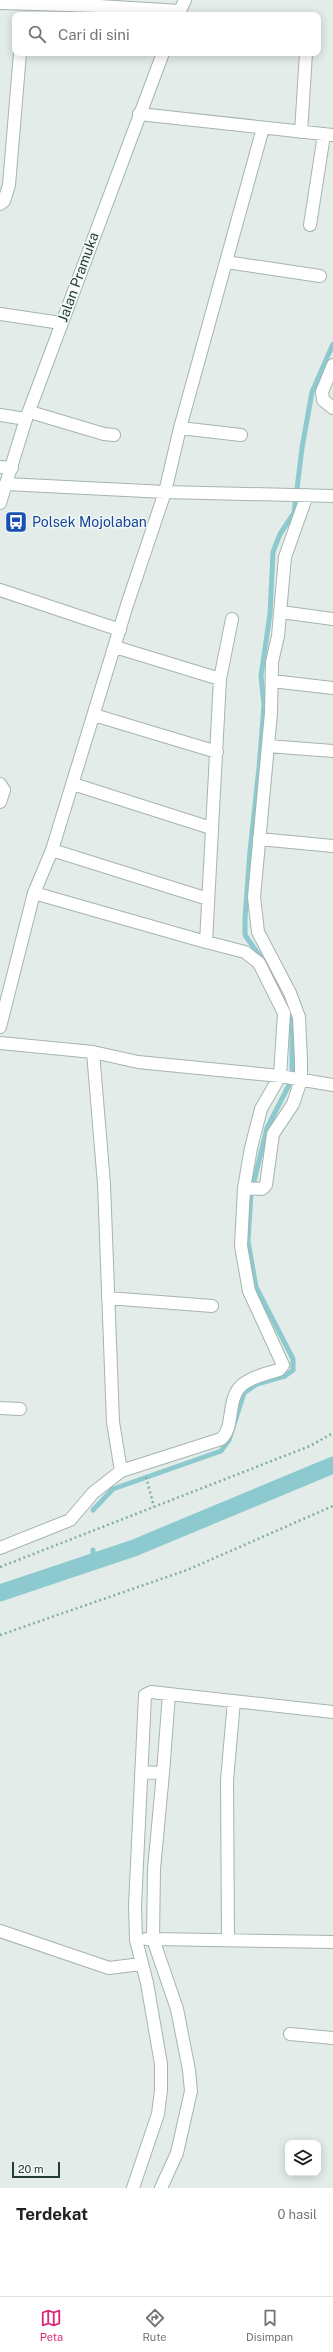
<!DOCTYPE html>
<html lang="id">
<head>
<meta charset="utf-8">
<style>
  :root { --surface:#fff; --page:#f6f6f6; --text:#202124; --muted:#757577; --line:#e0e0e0; --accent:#db2777 }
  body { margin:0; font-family:"Public Sans",sans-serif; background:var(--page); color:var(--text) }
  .controls { position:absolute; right:12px; bottom:12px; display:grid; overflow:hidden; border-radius:8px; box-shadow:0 2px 10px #0003 }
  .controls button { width:36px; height:36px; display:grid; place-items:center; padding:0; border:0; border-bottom:1px solid var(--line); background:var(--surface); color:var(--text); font:20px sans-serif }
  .scale { position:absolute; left:12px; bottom:10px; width:48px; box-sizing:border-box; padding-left:4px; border:2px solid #233d35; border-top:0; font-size:11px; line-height:14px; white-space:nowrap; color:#233d35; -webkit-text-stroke:3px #f3f9f6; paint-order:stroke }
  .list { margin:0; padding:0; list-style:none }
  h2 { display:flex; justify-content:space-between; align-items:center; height:52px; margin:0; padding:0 16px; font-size:17px }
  h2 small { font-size:13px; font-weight:400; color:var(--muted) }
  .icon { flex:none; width:22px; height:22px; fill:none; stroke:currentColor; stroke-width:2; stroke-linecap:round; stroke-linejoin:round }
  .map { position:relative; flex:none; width:333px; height:2188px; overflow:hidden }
  .search { position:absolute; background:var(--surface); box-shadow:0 2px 10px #0003; left:12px; right:12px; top:12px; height:44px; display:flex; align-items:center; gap:10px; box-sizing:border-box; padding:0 14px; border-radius:8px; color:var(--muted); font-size:15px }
  .sheet { height:108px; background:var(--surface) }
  nav { display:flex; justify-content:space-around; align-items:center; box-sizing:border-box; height:56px; border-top:1px solid var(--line); background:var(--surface); font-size:11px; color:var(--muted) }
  nav a { display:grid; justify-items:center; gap:2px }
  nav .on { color:var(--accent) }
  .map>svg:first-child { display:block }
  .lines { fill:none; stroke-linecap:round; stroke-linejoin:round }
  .stream { stroke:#8ccad0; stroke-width:5 }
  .canal { stroke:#8ccad0; stroke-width:17 }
  .minor-casing { stroke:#a6b4af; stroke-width:14 }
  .secondary-casing { stroke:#a1b8af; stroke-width:14 }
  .path { stroke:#84af9f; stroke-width:2.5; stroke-dasharray:2 3; stroke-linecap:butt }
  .minor { stroke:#fff; stroke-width:12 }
  .secondary { stroke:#fff; stroke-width:12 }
  .labels { text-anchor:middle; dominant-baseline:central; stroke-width:3; stroke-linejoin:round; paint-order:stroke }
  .street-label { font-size:14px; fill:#233d35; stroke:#f3f9f6 }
  .transit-label { font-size:14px; fill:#164399; stroke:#f3f9f6; text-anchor:start }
</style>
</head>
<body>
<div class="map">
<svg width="333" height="2188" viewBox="0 0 333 2188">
  <rect width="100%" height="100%" fill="#e3ece8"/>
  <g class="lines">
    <path class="stream" d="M264 962 245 935V918L250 851 259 768 264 705 261 676 270 614 273 552 280 534 294 513 302 448 312 392 333 344
      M93 1510 113 1489 221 1451 229 1440 244 1393 257 1384 285 1376 293 1370V1359L256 1287 248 1241 251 1194 267 1128 289 1085 292 1071V1037L291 1014 287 1008
      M93 1550V1561"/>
    <path class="canal" d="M0 1593 134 1548 333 1465"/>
    <g class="minor-casing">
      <path id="minor" d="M0 3 99 6 180 11
        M139 114 333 135
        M301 132 306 53
        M0 204 4 201 9 185 20 53
        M310 225 324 135
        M226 262 320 276
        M0 314 61 323
        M333 365 322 392 323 400 333 408
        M30 412 104 434 114 435
        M0 415 26 419
        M180 428 241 435
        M0 467 12 468
        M6 484 165 492 333 496
        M0 590 120 630
        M281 612 333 619
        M115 647 220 679
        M272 681 333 688
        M94 715 217 752
        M268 746 333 751
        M0 784 4 790 0 802
        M73 784 211 828
        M259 839 333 846
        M52 850 208 899
        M34 893 206 942 220 679 232 619
        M0 1027 34 893 52 850 127 605 165 492 180 428 263 128
        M0 1043 93 1052 138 1062 280 1076 333 1085
        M93 1052 104 1184 113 1422 121 1471 221 1439C235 1428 226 1399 242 1385 251 1377 268 1373 279 1370L283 1365 249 1291 241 1246 244 1188 251 1148 261 1109 280 1076 284 1013 259 963 245 952 206 942
        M244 1188 262 1189 266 1185 273 1134 293 1104 301 1080V1060L299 1017 290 993 258 932 254 897 271 713 272 662 278 636 285 557 307 495
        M108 1298 212 1306
        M0 1408 20 1409
        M0 1548 70 1520 93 1493 121 1471
        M141 1772 163 1773 169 1694
        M0 1931 109 1968 141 1964
        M146 1939H153L154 1869 163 1773
        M228 1939 227 1780 234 1701
        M290 2034 333 2038
        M133 2188 158 2114 161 2090V2064L147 1983 136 1940 135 1906 145 1695 151 1692 333 1712
        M161 2188 177 2153 191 2091 189 2070 177 2009 153 1939 333 1942"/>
    </g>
    <g class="secondary-casing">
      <path id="secondary" d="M178 15 185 0
        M0 503 26 419 163 53"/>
    </g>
    <path class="path" d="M146 1477 154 1507
      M0 1567 310 1446 333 1433
      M0 1635 187 1570 333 1506"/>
    <use href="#minor" class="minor"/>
    <use href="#secondary" class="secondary"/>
  </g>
  <defs>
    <g id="bus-square" transform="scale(1.15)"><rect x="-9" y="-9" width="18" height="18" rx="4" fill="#1a4fb4" stroke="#f3f9f6"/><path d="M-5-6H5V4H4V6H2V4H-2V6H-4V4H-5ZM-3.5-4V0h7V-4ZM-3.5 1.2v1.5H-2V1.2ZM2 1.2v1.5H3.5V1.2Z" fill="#fff"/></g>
  </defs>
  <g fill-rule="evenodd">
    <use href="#bus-square" x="16" y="522"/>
  </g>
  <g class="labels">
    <g class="street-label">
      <text transform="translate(78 277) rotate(-70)">Jalan Pramuka</text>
    </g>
    <g class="transit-label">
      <text x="32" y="522">Polsek Mojolaban</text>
    </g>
  </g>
</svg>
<div class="controls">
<button><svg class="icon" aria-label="layers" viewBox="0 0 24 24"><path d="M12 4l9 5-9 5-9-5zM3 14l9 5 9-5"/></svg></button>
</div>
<div class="scale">20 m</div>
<div class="search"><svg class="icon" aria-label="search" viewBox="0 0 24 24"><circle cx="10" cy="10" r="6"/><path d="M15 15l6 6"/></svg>Cari di sini</div>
</div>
<section class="sheet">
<h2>Terdekat<small>0 hasil</small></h2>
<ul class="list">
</ul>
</section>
<nav>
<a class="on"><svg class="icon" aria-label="map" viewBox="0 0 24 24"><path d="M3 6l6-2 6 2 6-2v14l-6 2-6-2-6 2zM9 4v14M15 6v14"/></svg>Peta</a>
<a><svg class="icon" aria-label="directions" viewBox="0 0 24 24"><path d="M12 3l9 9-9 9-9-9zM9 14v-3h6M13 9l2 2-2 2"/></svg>Rute</a>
<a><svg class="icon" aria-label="saved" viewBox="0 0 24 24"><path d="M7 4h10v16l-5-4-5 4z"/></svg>Disimpan</a>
</nav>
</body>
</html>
